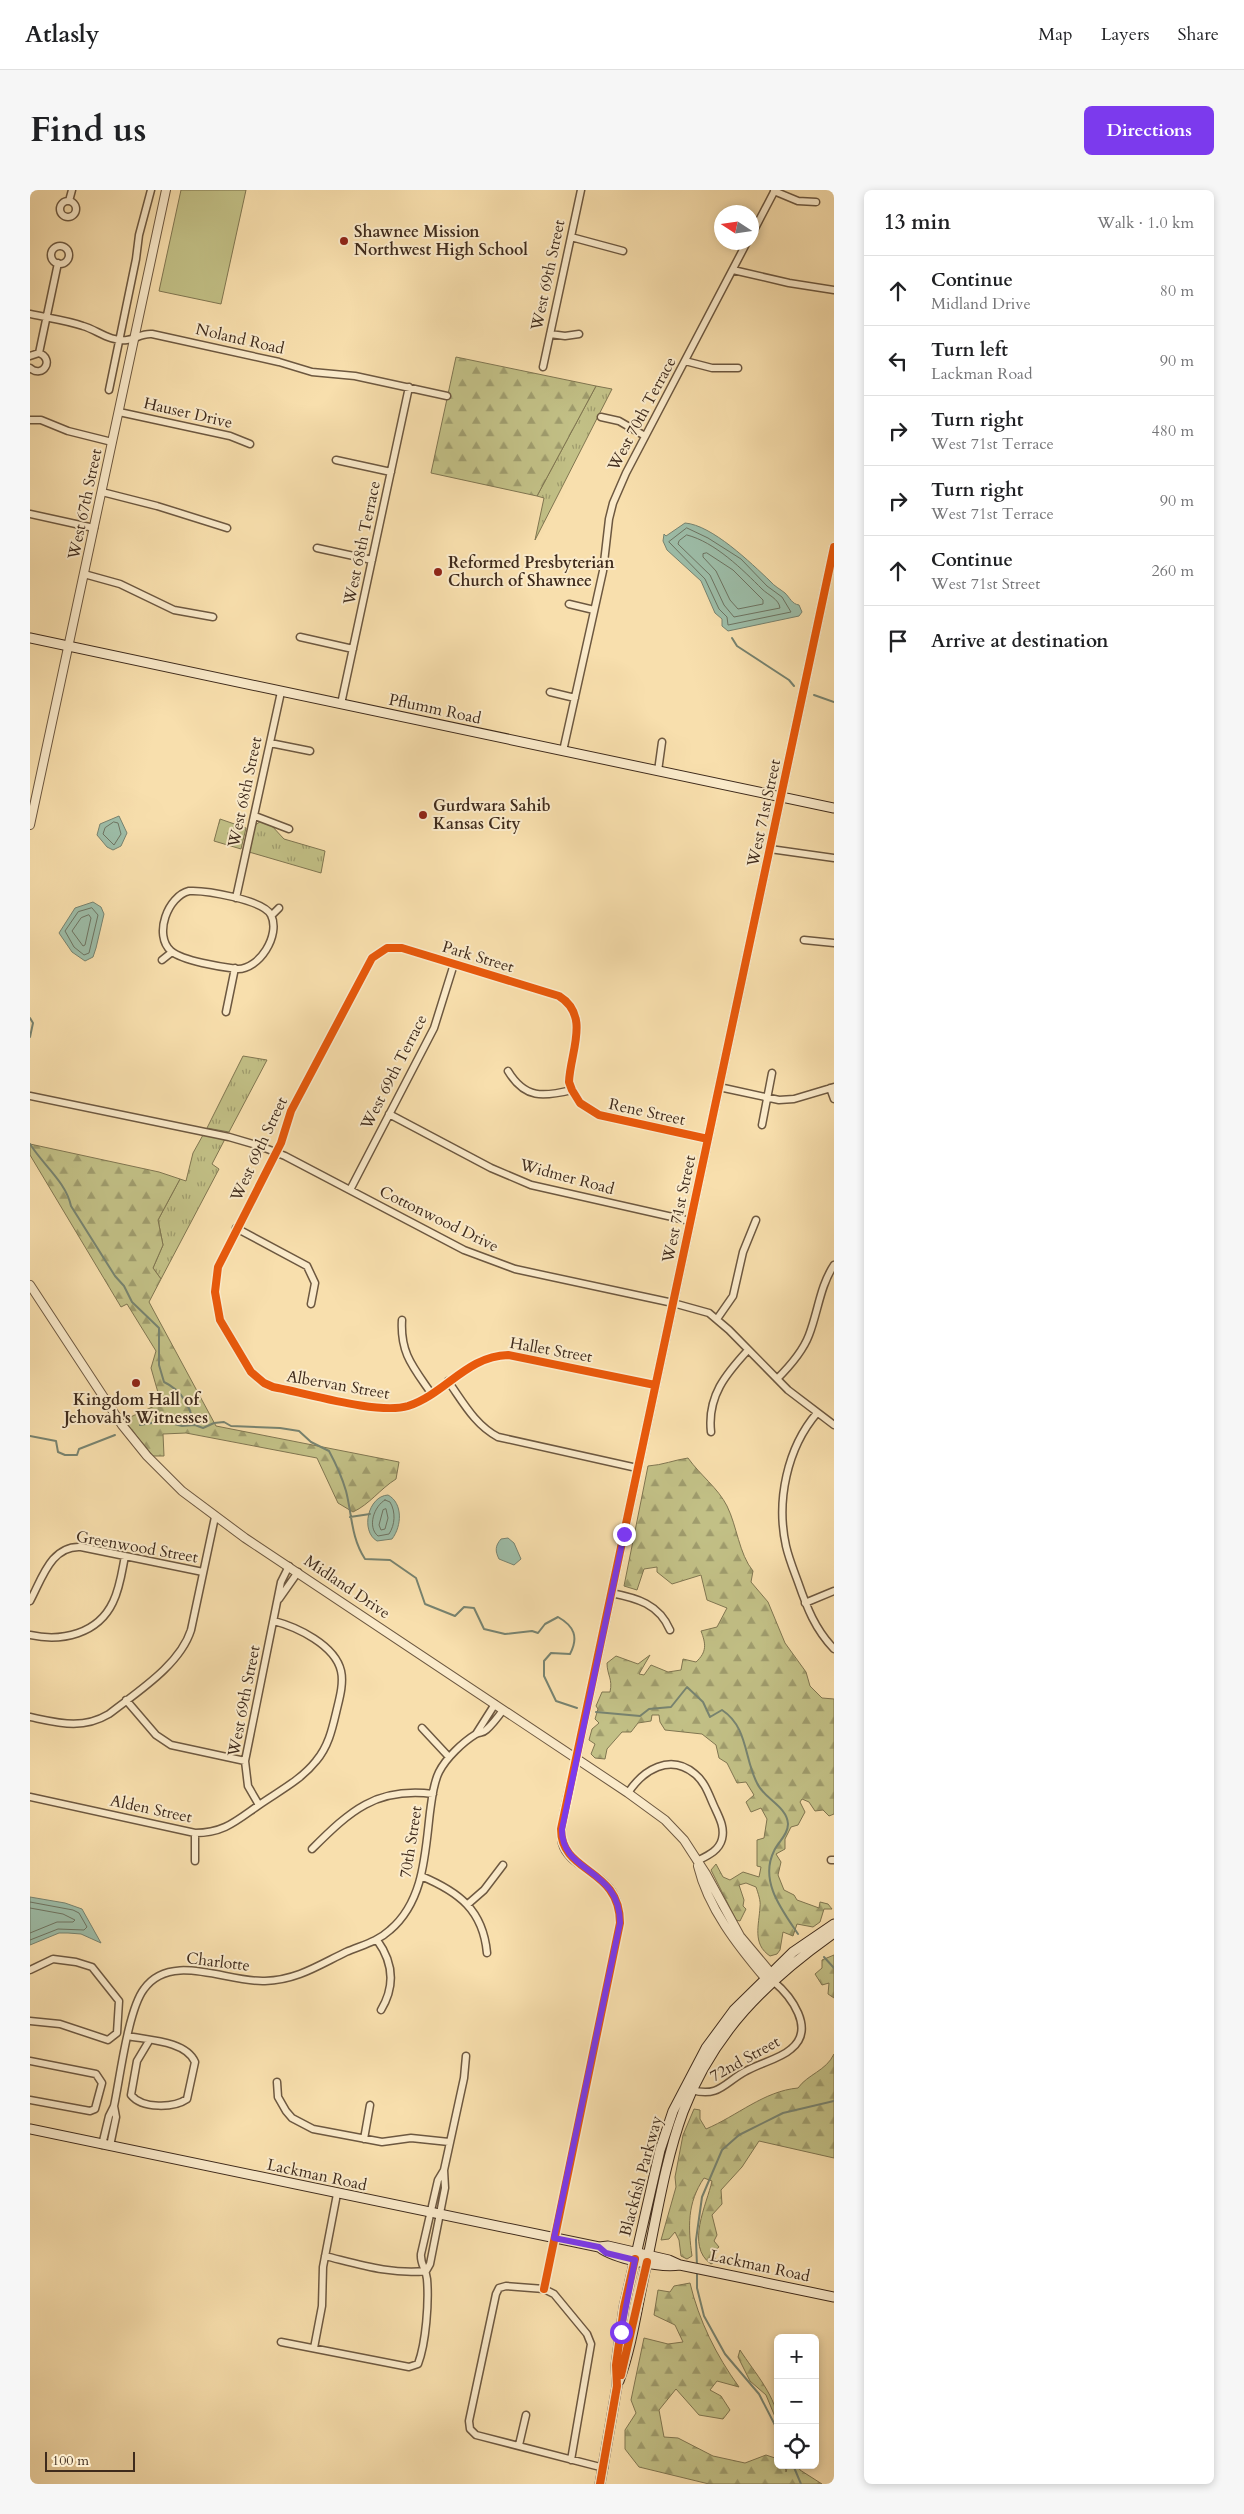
<!DOCTYPE html>
<html lang="en">
<head>
<meta charset="utf-8">
<style>
  :root { --surface:#fff; --page:#f6f6f6; --text:#202124; --muted:#757577; --line:#e0e0e0; --accent:#7c3aed }
  body { margin:0; font-family:Cardo,serif; background:var(--page); color:var(--text) }
  .controls { position:absolute; right:15px; bottom:15px; display:grid; overflow:hidden; border-radius:8px; box-shadow:0 2px 8px #0003 }
  .controls button { width:45px; height:45px; display:grid; place-items:center; padding:0; border:0; border-bottom:1px solid var(--line); background:var(--surface); color:var(--text); font:25px sans-serif }
  .compass { position:absolute; left:684px; top:15px; width:45px; height:45px; border-radius:50%; background:var(--surface); box-shadow:0 2px 8px #0003; rotate:282deg }
  .scale { position:absolute; left:15px; bottom:12px; width:90px; box-sizing:border-box; padding-left:5px; border:2px solid #3f2b1c; border-top:0; font-size:14px; line-height:18px; white-space:nowrap; color:#3f2b1c; -webkit-text-stroke:4px #faeaca; paint-order:stroke }
  .stop { position:absolute; width:15px; height:15px; margin:-11px; border:4px solid #7c3aed; border-radius:50%; background:#fff }
  .stop.end { background:#7c3aed; border-color:#fff; box-shadow:0 1px 5px #0008 }
  .list { margin:0; padding:0; list-style:none }
  h2 { display:flex; justify-content:space-between; align-items:center; height:65px; margin:0; padding:0 20px; font-size:21px }
  h2 small { font-size:16px; font-weight:400; color:var(--muted) }
  .list li { display:grid; grid-template-columns:32px 1fr auto; gap:15px; align-items:center; box-sizing:border-box; height:70px; padding:0 20px; border-top:1px solid var(--line) }
  .list b { display:block; font-size:19px; white-space:nowrap }
  .list p { margin:0; font-size:16px; white-space:nowrap; color:var(--muted) }
  .list em { font-size:16px; font-style:normal; color:var(--muted) }
  .icon { flex:none; width:28px; height:28px; fill:none; stroke:currentColor; stroke-width:2; stroke-linecap:round; stroke-linejoin:round }
  .map { position:relative; flex:none; width:804px; height:2294px; overflow:hidden; border-radius:8px }
  header { display:flex; align-items:center; gap:30px; box-sizing:border-box; height:70px; padding:0 25px; background:var(--surface); border-bottom:1px solid var(--line) }
  header strong { font-size:24px }
  nav { display:flex; gap:28px; margin-inline-start:auto; font-size:18px }
  .intro { display:flex; align-items:center; justify-content:space-between; box-sizing:border-box; height:120px; padding:0 30px }
  h1 { margin:0; font-size:35px }
  .button { padding:12px 22px; border-radius:8px; background:var(--accent); color:#fff; font-size:18px; font-weight:700 }
  main { display:flex; gap:30px; padding:0 30px }
  aside { flex:1; background:var(--surface); border-radius:8px; box-shadow:0 2px 8px #0003 }
  .map>svg:first-child { display:block }
  .grass { fill:url(#grass-tufts); stroke:#807651 }
  .forest { fill:url(#forest-firs); stroke:#807651 }
  .green { fill:#c2c086; stroke:#807651 }
  .water { fill:#9dbda8; stroke:#778370 }
  .lines { fill:none; stroke-linecap:round; stroke-linejoin:round }
  .shore { stroke:#6e7462; stroke-width:1 }
  .stream { stroke:#778370; stroke-width:2 }
  .minor-casing { stroke:#6d5840; stroke-width:9 }
  .tertiary-casing { stroke:#6d5840; stroke-width:10 }
  .secondary-casing { stroke:#3f2b1c; stroke-width:11 }
  .minor { stroke:#faeaca; stroke-width:6 }
  .tertiary { stroke:#faeaca; stroke-width:8 }
  .secondary { stroke:#faeaca; stroke-width:9 }
  .cycleway-casing { stroke:#faeaca; stroke-width:11 }
  .cycleway { stroke:#e8590c; stroke-width:8 }
  .route { stroke:#7c3aed; stroke-width:6 }
  .poi-dot { fill:#8f2418; stroke:#faeaca; stroke-width:2 }
  .labels { text-anchor:middle; dominant-baseline:central; stroke-width:4; stroke-linejoin:round; paint-order:stroke }
  .poi-label { font-size:16px; font-weight:bold; fill:#3f2b1c; stroke:#faeaca; text-anchor:start }
  .street-label { font-size:16px; fill:#3f2b1c; stroke:#faeaca }
</style>
</head>
<body>
<header>
<strong>Atlasly</strong>
<nav><a>Map</a><a>Layers</a><a>Share</a></nav>
</header>
<div class="intro"><h1>Find us</h1><a class="button">Directions</a></div>
<main>
<div class="map">
<svg width="804" height="2294" viewBox="0 0 804 2294">
  <defs>
    <pattern id="grass-tufts" width="24" height="20" patternUnits="userSpaceOnUse" patternTransform="scale(1.25)"><rect width="24" height="20" fill="#c2c086"/><path d="M3 7l-1-3M5 7V3M7 7l1-3M15 17l-1-3M17 17v-4M19 17l1-3" fill="none" stroke="#9f9c6d"/></pattern>
    <pattern id="forest-firs" width="22" height="20" patternUnits="userSpaceOnUse" patternTransform="scale(1.25)"><rect width="22" height="20" fill="#c2c086"/><path d="M5 1l3.5 6h-7zM16 11l3.5 6h-7z" fill="#9f9c6d"/></pattern>
  </defs>
  <rect width="100%" height="100%" fill="#f8dfad"/>
  <filter id="stains"><feTurbulence type="fractalNoise" baseFrequency=".004" numOctaves="4"/><feColorMatrix values="0 0 0 0 .2 0 0 0 0 .09 0 0 0 0 .02 0 0 0 .5 -.17"/></filter>
  <radialGradient id="worn" r=".72"><stop offset=".6" stop-color="#630" stop-opacity="0"/><stop offset="1" stop-color="#630" stop-opacity=".3"/></radialGradient>
  <path class="grass" d="M566 196 582 199 505 350 514 308 507 306Z
    M190 629 216 638 211 659 184 651Z
    M231 631 241 635 254 649 295 661 291 683 219 662 224 636Z
    M213 866 237 870 199 942 177 938Z
    M173 945 195 949 182 974 189 979 131 1089 123 1078 133 1055 128 1030 150 989 156 991 163 963Z"/>
  <path class="forest" d="M426 167 566 196 507 306 401 283Z
    M0 954 129 982 150 989 128 1030 133 1055 123 1078 131 1089 119 1112 186 1236 369 1272 366 1289C350 1299 340 1314 323 1322L308 1313 287 1268 156 1243 133 1244 134 1266H123L94 1230 131 1213 121 1178 126 1161 97 1114 91 1117 0 965Z
    M658 1268C670 1285 688 1298 697 1316 707 1336 709 1364 723 1381L721 1392 738 1412 755 1453 776 1482 780 1496 792 1508 804 1509V1624L799 1626 793 1620 785 1621 779 1612 772 1609 770 1612 775 1622 768 1635 761 1637 755 1649V1659L746 1664 751 1672 748 1685 754 1700 764 1705 767 1710 789 1718 790 1712 798 1714 802 1719H794L790 1732 783 1737 767 1734 763 1746 753 1742 750 1760 747 1764 740 1766C722 1754 729 1735 730 1717 731 1711 728 1703 726 1697L716 1693 709 1695 714 1710 713 1716 716 1719 710 1731 706 1730 681 1680 686 1674 693 1687 700 1690 713 1682 729 1687 731 1677 727 1676V1650L734 1648 737 1629 731 1618 721 1622 716 1612 724 1605 716 1592 707 1593 697 1573 689 1568 686 1555 672 1544 635 1540 630 1532 629 1525H622L621 1531 608 1533 601 1542H592L577 1559 575 1569 565 1568 561 1564 565 1554 559 1550 562 1539 569 1533 565 1529 568 1519 566 1516 572 1502H580C583 1489 577 1485 577 1473L586 1466 608 1474 620 1465 609 1484 614 1485 621 1475 638 1482 651 1480 653 1469 666 1472C677 1462 676 1454 671 1441L687 1437 697 1418 677 1410 671 1385 642 1394 627 1382V1377L614 1379 607 1400 594 1396 618 1276C633 1275 644 1270 658 1268Z
    M804 1765V1808L798 1804 799 1793 792 1795 785 1784 792 1778V1770Z
    M804 1864V1968L729 1951 712 1977 691 2000 692 2014 682 2025 687 2045 684 2051 689 2057 683 2062 686 2071 681 2074C655 2056 677 2014 682 1991L674 1988C657 2013 658 2037 662 2066L657 2069 651 2066 649 2050 645 2042 639 2049 631 2050 646 1997 645 1987 653 1945 664 1919 670 1920V1929L676 1939C707 1926 734 1901 768 1898 778 1884 796 1881 804 1864Z
    M660 2093C669 2131 686 2165 709 2197L687 2191 680 2200 691 2206 700 2220 693 2229 669 2225 646 2199 629 2220 634 2247 648 2248 683 2266 715 2273 736 2265 748 2269V2275H755L756 2282 758 2275H768L770 2280 792 2294H679L609 2277 595 2259V2240L606 2223 601 2210 614 2148 638 2154 653 2152 645 2135 624 2125 628 2100 640 2102 644 2096Z
    M710 2160C724 2182 748 2208 748 2234L736 2205 720 2191 708 2167Z"/>
  <path class="green" d="M151 0H216L191 114 129 101Z"/>
  <path class="water" d="M655 333C682 335 721 373 740 391 744 396 750 399 755 403 760 408 762 414 769 415L772 422 769 426 698 441 692 436V429L685 423 671 391 637 360 633 351 634 344 636 346Z
    M89 626 97 643 91 656 83 660 77 657 67 645 70 634Z
    M63 712 71 717 74 724 66 758 63 767 55 771 42 762 29 743 45 718Z
    M358 1305C373 1313 372 1336 362 1349L347 1351C330 1341 338 1306 358 1305Z
    M478 1348 484 1353 491 1369 484 1375 469 1369C465 1361 465 1356 471 1349Z
    M0 1707 35 1713 52 1719 71 1753 51 1744 38 1743H29L0 1755Z"/>
  <g class="lines">
    <path class="shore" d="M657 338 678 348 711 369 737 396 752 407 761 422 698 435 697 427 689 419 675 389 639 352Z
      M657 345C685 352 713 380 732 399 738 405 749 409 750 418L704 427 694 415 680 385 648 354 649 351Z
      M677 363 703 380 733 410V414L708 419 700 410 686 381 673 367V364Z
      M84 632 88 633 91 644 84 655 73 644 75 638Z
      M62 718 68 725 59 763 54 765 44 757 35 741 48 722Z
      M59 725 61 728 55 755 53 756 42 741 51 728Z
      M355 1310 360 1312C366 1322 365 1335 359 1344L348 1346C337 1337 344 1316 355 1310Z
      M356 1319 358 1328 355 1339 351 1340 349 1335 353 1320Z
      M0 1712 43 1720 49 1723 57 1737 54 1740 28 1739 0 1750
      M0 1718 33 1724 45 1730 43 1732H27L0 1743"/>
    <path class="stream" d="M702 448 707 456 759 490 764 496
      M784 505 804 512
      M0 828 3 833 0 847
      M0 954C13 975 36 992 41 1016L85 1086 94 1096 102 1112 129 1138V1175L134 1192C153 1201 159 1216 165 1235L173 1238 184 1233 194 1232 201 1236 250 1238 269 1241 281 1252 299 1261C306 1274 312 1287 316 1301 322 1324 321 1348 335 1369L360 1370 386 1388 395 1414 425 1426 434 1417 444 1418 454 1439 475 1444 502 1441 508 1443 515 1434 528 1427C544 1436 549 1447 540 1464L521 1463 514 1471V1486L526 1511 547 1518
      M110 1235 133 1231 152 1236 165 1235
      M0 1246 26 1251 28 1262 35 1265H47L49 1259 85 1245
      M320 1327 340 1324
      M566 1522 610 1526 619 1519 641 1517 657 1497 673 1512 680 1527 692 1520C718 1537 714 1568 727 1593 734 1609 757 1616 758 1634 758 1645 748 1652 744 1661 729 1691 752 1720 768 1744
      M794 1767 804 1778
      M667 2076 666 2050 672 2007 692 1960 709 1945 753 1923 804 1911
      M667 2081V2098L674 2126 695 2164 729 2204 748 2241
      M763 2275 771 2294"/>
    <g class="minor-casing">
      <path id="minor" d="M744 1 768 11 786 12
        M39 11 42 0
        M30 19a8 8 0 1 1 16 0a8 8 0 1 1-16 0Z
        M722 44 745 0
        M541 47 593 61
        M21 65a9 9 0 1 1 18 0a9 9 0 1 1-18 0Z
        M703 80 759 93 804 100
        M0 124C17 128 36 130 53 136 67 140 80 152 97 150 106 149 112 143 122 144L249 172 282 182 325 186 417 206
        M520 144 535 146 549 144
        M9 163 28 73
        M0 166 9 163C25 169 13 189 0 178
        M655 171 682 178H708
        M513 177 551 0
        M79 200 106 69 109 45 121 0
        M89 222 200 246 220 254
        M571 227 589 231 615 246
        M0 230H11L38 241 82 252
        M306 270 361 282
        M72 302 127 316 197 338
        M0 324 64 338
        M287 358 342 370
        M54 384 90 394 144 420 183 427
        M539 414 564 420
        M270 447 323 459
        M520 502 545 508
        M311 514 379 197
        M240 553 280 561
        M533 561 573 381 579 329 583 313 596 283 717 52
        M628 581 632 552
        M225 626 259 639
        M740 659 804 668
        M159 701C175 700 234 710 241 725 251 745 229 780 207 779 191 777 153 771 141 761 123 745 138 706 159 701Z
        M206 708 251 502
        M242 725 249 718
        M774 750 804 753
        M132 770 142 762
        M196 822 205 778
        M478 881C495 909 513 907 542 900
        M689 897 749 910 764 909 804 897
        M800 898 804 909
        M0 906 199 947 230 956 255 966 434 1060 485 1079 643 1113 679 1123 699 1140 758 1200 804 1235
        M359 924 461 978 501 995 660 1031
        M732 935 742 883
        M320 1000 404 838 424 774
        M206 1038 277 1076 285 1093 281 1114
        M687 1129 703 1106 713 1062 726 1030
        M372 1130C370 1163 383 1177 401 1203
        M747 1189C760 1176 773 1161 779 1145 788 1122 790 1096 804 1075
        M418 1191C433 1212 445 1235 468 1247L607 1278
        M625 1195 478 1165C437 1166 415 1204 378 1216 348 1225 276 1203 243 1197L234 1193 221 1182 190 1130 185 1102 188 1077 251 953 261 921 342 768 357 758H372L529 806C561 826 540 862 539 892L542 900 550 913 569 925 678 949
        M787 1223C757 1258 746 1311 756 1356 759 1369 764 1381 768 1392 777 1418 785 1439 804 1459
        M681 1242C677 1206 696 1184 718 1160
        M581 1403C607 1408 629 1414 640 1440
        M249 1409 268 1382
        M0 1411C12 1389 21 1355 51 1357L173 1382
        M775 1413 804 1401
        M0 1445C32 1452 68 1444 83 1412 90 1398 92 1381 95 1366
        M96 1510 126 1545 141 1555 215 1571
        M0 1527C29 1533 52 1540 79 1524 107 1502 150 1475 161 1440L185 1327
        M392 1538 419 1567
        M446 1544 465 1514
        M598 1603C613 1580 640 1563 665 1584 675 1592 679 1605 684 1616 689 1627 695 1637 692 1649 689 1661 677 1666 667 1671
        M0 1607 165 1643C194 1643 206 1631 229 1615 249 1601 271 1590 286 1571 298 1557 302 1540 306 1523 309 1510 314 1494 311 1481 305 1455 267 1437 244 1431
        M229 1615 218 1596 215 1571 251 1392 259 1376
        M165 1643V1671
        M282 1659C320 1621 346 1597 403 1604
        M801 1670H804
        M391 1686C429 1702 453 1720 457 1763
        M438 1714 454 1700 473 1675
        M347 1750C363 1772 366 1795 351 1820
        M0 1780 23 1769 46 1772 62 1777 89 1811 87 1843 78 1850 30 1834 0 1831
        M98 1846C118 1850 156 1851 165 1872L157 1909C144 1918 112 1919 101 1905L107 1871 119 1851
        M0 1871 66 1884 72 1893 65 1919 60 1921 0 1910
        M247 1892 248 1907 256 1921 262 1928 283 1939 352 1952 381 1948 419 1952
        M662 1900C689 1908 695 1892 716 1881 730 1873 750 1869 761 1859 786 1839 761 1806 743 1791
        M334 1949 340 1915
        M72 1955 79 1926 84 1916C90 1888 98 1820 114 1799 141 1761 198 1793 235 1791 267 1790 289 1775 316 1762 332 1755 347 1752 360 1740 394 1711 395 1664 400 1622 402 1608 403 1594 409 1582 416 1568 433 1552 446 1544 450 1542 453 1543 456 1540 463 1534 468 1527 473 1520
        M80 1956 86 1927 84 1916
        M295 2066C328 2074 362 2085 396 2081
        M396 2081 400 2074 415 1998 414 1980 434 1888 436 1866
        M514 2099 590 1733C590 1678 540 1684 532 1653 528 1636 542 1588 546 1569
        M251 2152 379 2177 388 2174C396 2153 399 2112 397 2089 396 2079 390 2074 391 2064L408 1990 414 1980
        M284 2158 292 2116 293 2077 307 2004
        M489 2255 496 2225
        M541 2270 561 2154 557 2144 524 2104 514 2099 476 2096 469 2098 466 2104 439 2231 440 2239 446 2245 574 2278"/>
    </g>
    <g class="tertiary-casing">
      <path id="tertiary" d="M0 635 136 0
        M0 1095 92 1235 117 1266 152 1301 215 1348 598 1603 635 1630 654 1650 676 1684 710 1746 741 1783 743 1789
        M546 1569 804 357
        M668 1676C678 1718 708 1756 735 1788L742 1790"/>
    </g>
    <g class="secondary-casing">
      <path id="secondary" d="M0 448 804 618
        M0 1939 569 2057 578 2056 639 2070 650 2075 804 2107
        M569 2057C584 2069 630 2078 650 2075
        M589 2191C602 2156 607 2118 615 2081 626 2030 635 1971 653 1922 683 1843 736 1791 804 1743
        M570 2294 587 2196 586 2175 594 2117 630 1960 643 1921 676 1858 704 1820 763 1762 804 1734"/>
    </g>
    <use href="#minor" class="minor"/>
    <use href="#tertiary" class="tertiary"/>
    <use href="#secondary" class="secondary"/>
    <g class="cycleway-casing">
      <path id="cycleway" d="M625 1195 478 1165C437 1166 415 1204 378 1216 348 1225 276 1203 243 1197L234 1193 221 1182 190 1130 185 1102 188 1077 251 953 261 921 342 768 357 758H372L529 806C561 826 540 862 539 892L542 900 550 913 569 925 678 949
        M514 2099 590 1733C590 1677 531 1684 531 1639L804 357
        M591 2185 617 2072
        M570 2294 587 2196 586 2175 594 2117 605 2069"/>
    </g>
    <use href="#cycleway" class="cycleway"/>
  </g>
  <g class="lines">
    <path class="route" d="M591 2142 605 2070 576 2063 569 2057 524 2048 590 1733C590 1677 531 1684 532 1639L594 1344"/>
  </g>
  <g class="poi-dot">
    <circle cx="314" cy="51" r="5"/>
    <circle cx="408" cy="382" r="5"/>
    <circle cx="393" cy="625" r="5"/>
    <circle cx="106" cy="1193" r="5"/>
  </g>
  <g class="labels">
    <g class="poi-label">
      <text x="324" y="42">Shawnee Mission<tspan x="324" dy="18">Northwest High School</tspan></text>
      <text x="418" y="373">Reformed Presbyterian<tspan x="418" dy="18">Church of Shawnee</tspan></text>
      <text x="403" y="616">Gurdwara Sahib<tspan x="403" dy="18">Kansas City</tspan></text>
      <text x="106" y="1210" text-anchor="middle">Kingdom Hall of<tspan x="106" dy="18">Jehovah's Witnesses</tspan></text>
    </g>
    <g class="street-label">
      <text transform="translate(518 85) rotate(-78)">West 69th Street</text>
      <text transform="translate(210 149) rotate(13)">Noland Road</text>
      <text transform="translate(158 223) rotate(13)">Hauser Drive</text>
      <text transform="translate(612 224) rotate(-62)">West 70th Terrace</text>
      <text transform="translate(55 314) rotate(-78)">West 67th Street</text>
      <text transform="translate(332 353) rotate(-78)">West 68th Terrace</text>
      <text transform="translate(405 519) rotate(12)">Pflumm Road</text>
      <text transform="translate(215 602) rotate(-78)">West 68th Street</text>
      <text transform="translate(734 623) rotate(-78)">West 71st Street</text>
      <text transform="translate(448 767) rotate(17)">Park Street</text>
      <text transform="translate(364 882) rotate(-63)">West 69th Terrace</text>
      <text transform="translate(617 922) rotate(12)">Rene Street</text>
      <text transform="translate(229 959) rotate(-65)">West 69th Street</text>
      <text transform="translate(537 987) rotate(15)">Widmer Road</text>
      <text transform="translate(649 1019) rotate(-78)">West 71st Street</text>
      <text transform="translate(409 1029) rotate(26)">Cottonwood Drive</text>
      <text transform="translate(521 1160) rotate(10)">Hallet Street</text>
      <text transform="translate(308 1195) rotate(10)">Albervan Street</text>
      <text transform="translate(107 1357) rotate(10)">Greenwood Street</text>
      <text transform="translate(317 1397) rotate(34)">Midland Drive</text>
      <text transform="translate(214 1511) rotate(-79)">West 69th Street</text>
      <text transform="translate(121 1619) rotate(12)">Alden Street</text>
      <text transform="translate(381 1652) rotate(-81)">70th Street</text>
      <text transform="translate(188 1772) rotate(7)">Charlotte</text>
      <text transform="translate(715 1869) rotate(-29)">72nd Street</text>
      <text transform="translate(287 1985) rotate(12)">Lackman Road</text>
      <text transform="translate(611 1986) rotate(-75)">Blackfish Parkway</text>
      <text transform="translate(730 2076) rotate(12)">Lackman Road</text>
    </g>
  </g>
  <rect width="100%" height="100%" filter="url(#stains)"/>
  <rect width="100%" height="100%" fill="url(#worn)"/>
</svg>
<div class="controls">
<button>+</button>
<button>−</button>
<button><svg class="icon" aria-label="locate" viewBox="0 0 24 24"><circle cx="12" cy="12" r="6"/><path d="M12 2v4M12 18v4M2 12h4M18 12h4"/></svg></button>
</div>
<svg class="compass" viewBox="-18 -18 36 36"><path d="M0-13l5 13h-10z" fill="#e53935"/><path d="M0 13l5-13h-10z" fill="#757577"/></svg>
<div class="scale">100 m</div>
<div class="stop" style="left:591px;top:2142px"></div>
<div class="stop end" style="left:594px;top:1344px"></div>
</div>
<aside>
<h2>13 min<small>Walk · 1.0 km</small></h2>
<ul class="list">
<li><svg class="icon" aria-label="ahead" viewBox="0 0 24 24"><path d="M12 20V5M6 11l6-6 6 6"/></svg><div><b>Continue</b><p>Midland Drive</p></div><em>80 m</em></li>
<li><svg class="icon" aria-label="left" viewBox="0 0 24 24"><path d="M17 20v-9H6M10 6l-5 5 5 5"/></svg><div><b>Turn left</b><p>Lackman Road</p></div><em>90 m</em></li>
<li><svg class="icon" aria-label="right" viewBox="0 0 24 24"><path d="M7 20v-9h11M14 6l5 5-5 5"/></svg><div><b>Turn right</b><p>West 71st Terrace</p></div><em>480 m</em></li>
<li><svg class="icon" aria-label="right" viewBox="0 0 24 24"><path d="M7 20v-9h11M14 6l5 5-5 5"/></svg><div><b>Turn right</b><p>West 71st Terrace</p></div><em>90 m</em></li>
<li><svg class="icon" aria-label="ahead" viewBox="0 0 24 24"><path d="M12 20V5M6 11l6-6 6 6"/></svg><div><b>Continue</b><p>West 71st Street</p></div><em>260 m</em></li>
<li><svg class="icon" aria-label="arrive" viewBox="0 0 24 24"><path d="M6 21V4h12l-3 4 3 4H6"/></svg><div><b>Arrive at destination</b></div></li>
</ul>
</aside>
</main>
</body>
</html>
